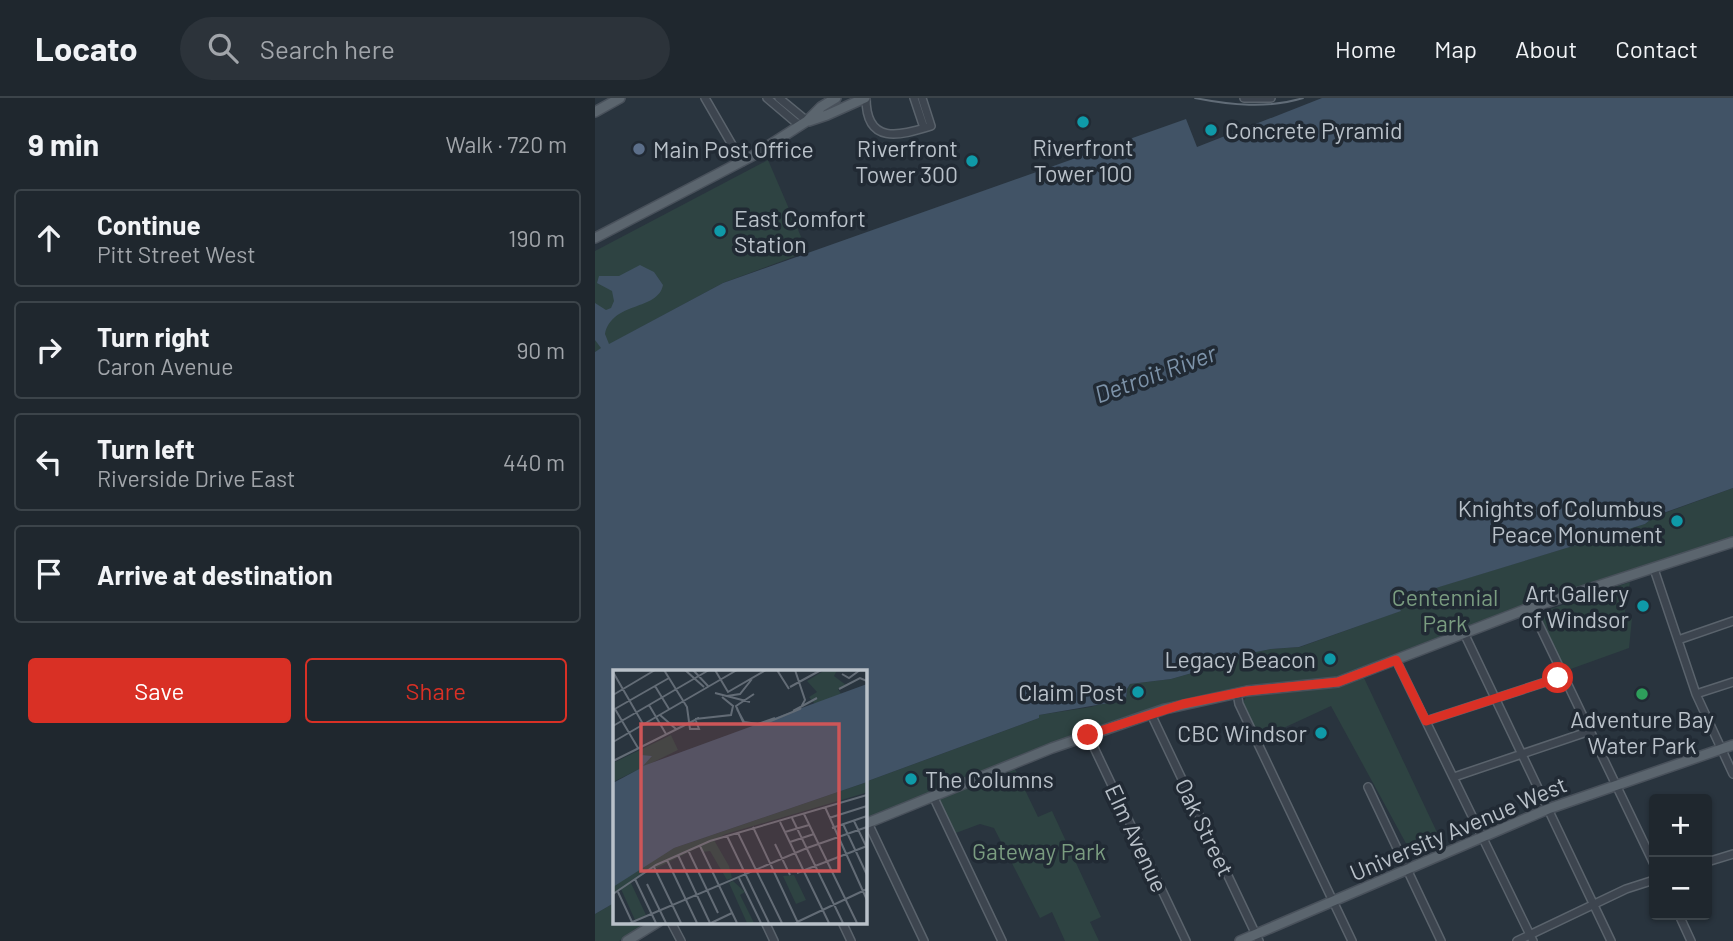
<!DOCTYPE html>
<html lang="en">
<head>
<meta charset="utf-8">
<style>
  :root { --surface:#1f272e; --page:#2c333a; --text:#f1f3f6; --muted:#a1a5aa; --line:#3c444a; --accent:#d93025 }
  body { margin:0; font-family:Barlow,sans-serif; background:var(--page); color:var(--text) }
  .controls { position:absolute; right:21px; bottom:21px; display:grid; overflow:hidden; border-radius:7px; box-shadow:0 2px 5px #0004 }
  .controls button { width:63px; height:63px; display:grid; place-items:center; padding:0; border:0; border-bottom:2px solid var(--line); background:var(--surface); color:var(--text); font:35px sans-serif }
  .stop { position:absolute; width:21px; height:21px; margin:-16px; border:5px solid #d93025; border-radius:50%; background:#fff }
  .stop.end { background:#d93025; border-color:#fff; box-shadow:0 2px 7px #0008 }
  .list { margin:0; padding:0; list-style:none }
  h2 { display:flex; justify-content:space-between; align-items:center; height:91px; margin:0; padding:0 28px; font-size:30px }
  h2 small { font-size:23px; font-weight:400; color:var(--muted) }
  .list li { display:grid; grid-template-columns:46px 1fr auto; gap:21px; align-items:center; box-sizing:border-box; height:98px; margin:0 14px 14px; padding:0 14px; border:2px solid var(--line); border-radius:7px }
  .list b { display:block; font-size:26px; white-space:nowrap }
  .list p { margin:0; font-size:23px; white-space:nowrap; color:var(--muted) }
  .list em { font-size:23px; font-style:normal; color:var(--muted) }
  .actions { display:flex; gap:14px; padding:21px 28px }
  .actions a { flex:1; padding:16px 0; border:2px solid var(--accent); border-radius:7px; text-align:center; font-size:24px; color:var(--accent) }
  .actions .main { background:var(--accent); color:#fff }
  .icon { flex:none; width:38px; height:38px; fill:none; stroke:currentColor; stroke-width:2; stroke-linecap:round; stroke-linejoin:round }
  .map { position:relative; flex:none; width:1138px; height:843px; overflow:hidden }
  header { display:flex; align-items:center; gap:42px; box-sizing:border-box; height:98px; padding:0 35px; background:var(--surface); border-bottom:2px solid var(--line) }
  header strong { font-size:33px }
  nav { display:flex; gap:38px; margin-inline-start:auto; font-size:24px }
  .search { width:490px; height:63px; background:var(--page); display:flex; align-items:center; gap:18px; box-sizing:border-box; padding:0 24px; border-radius:38px; color:var(--muted); font-size:26px }
  main { display:flex }
  aside { flex:1; background:var(--surface) }
  .map>svg:first-child { display:block }
  .green { fill:#2e4342 }
  .water { fill:#415366 }
  .lines { fill:none; stroke-linecap:round; stroke-linejoin:round }
  .minor-casing { stroke:#5a636c; stroke-width:10 }
  .major-casing { stroke:#49515b; stroke-width:12 }
  .minor { stroke:#3d454f; stroke-width:7 }
  .major { stroke:#5b656e; stroke-width:9 }
  .tram { stroke:#616c77; stroke-width:2 }
  .route { stroke:#d93025; stroke-width:9 }
  .culture-dot { fill:#0f9aa8; stroke:#212a34; stroke-width:2.5 }
  .service-dot { fill:#5c6f8a; stroke:#212a34; stroke-width:2.5 }
  .leisure-dot { fill:#2e9e5b; stroke:#212a34; stroke-width:2.5 }
  .labels { text-anchor:middle; dominant-baseline:central; stroke-width:7; stroke-linejoin:round; paint-order:stroke }
  .poi-label { font-size:23px; fill:#b9c1c9; stroke:#212a34; text-anchor:end }
  .park-label { font-size:23px; fill:#7a9c80; stroke:#212a34 }
  .street-label { font-size:23px; fill:#b9c1c9; stroke:#212a34 }
  .water-label { font-size:24px; font-style:italic; fill:#7d93a9; stroke:#212a34 }
  .inset-road { fill:none; stroke:#636c76; stroke-width:2 }
  .view { fill:#cd5658; fill-opacity:0.15; stroke:#cd5658; stroke-width:3.5 }
  .inset-edge { fill:none; stroke:#b9c1c9; stroke-width:3.5 }
</style>
</head>
<body>
<header>
<strong>Locato</strong>
<div class="search"><svg class="icon" aria-label="search" viewBox="0 0 24 24"><circle cx="10" cy="10" r="6"/><path d="M15 15l6 6"/></svg>Search here</div>
<nav><a>Home</a><a>Map</a><a>About</a><a>Contact</a></nav>
</header>
<main>
<aside>
<h2>9 min<small>Walk · 720 m</small></h2>
<ul class="list">
<li><svg class="icon" aria-label="ahead" viewBox="0 0 24 24"><path d="M12 20V5M6 11l6-6 6 6"/></svg><div><b>Continue</b><p>Pitt Street West</p></div><em>190 m</em></li>
<li><svg class="icon" aria-label="right" viewBox="0 0 24 24"><path d="M7 20v-9h11M14 6l5 5-5 5"/></svg><div><b>Turn right</b><p>Caron Avenue</p></div><em>90 m</em></li>
<li><svg class="icon" aria-label="left" viewBox="0 0 24 24"><path d="M17 20v-9H6M10 6l-5 5 5 5"/></svg><div><b>Turn left</b><p>Riverside Drive East</p></div><em>440 m</em></li>
<li><svg class="icon" aria-label="arrive" viewBox="0 0 24 24"><path d="M6 21V4h12l-3 4 3 4H6"/></svg><div><b>Arrive at destination</b></div></li>
</ul>
<div class="actions"><a class="main">Save</a><a>Share</a></div>
</aside>
<div class="map">
<svg width="1138" height="843" viewBox="0 0 1138 843">
  <rect width="100%" height="100%" fill="#29343e"/>
  <path class="green" d="M173 62 207 141 214 153 128 185 0 254V153Z
    M1138 390V439L920 510 765 573 739 580 629 593 573 605 445 650 270 722V684L444 620V617L496 609 532 598V591L535 586 576 581 625 567 626 558 635 556 637 558 676 551 705 549 805 513 803 508 832 497 830 493 1050 426 1059 419Z
    M1035 484 1029 519 1037 520 1034 550 970 573 944 515Z
    M769 580 848 747 819 760 736 608 665 641 648 605 652 597 721 591Z
    M419 669 443 719 457 713 506 819 495 824 504 843H470L457 814 445 820 399 730 385 726 358 736 343 704 344 701Z
    M19 805V824H57L24 843H0V816Z"/>
  <path class="water" d="M727 0H1138V390L1060 418 1050 426 831 493 832 496 803 508 806 513 704 549 676 551 636 559 635 556 626 558 625 567 576 581 535 586 532 591 531 602 444 617V620L270 684V573H19V805L0 816V254L6 250 0 242V205L11 212 16 210 19 203 17 193 2 185 4 178H24L45 167 59 174 68 187C63 213 17 203 10 236L14 246 128 185 591 21 602 49Z"/>
  <g class="lines">
    <g class="minor-casing">
      <path id="minor" d="M110 0 147 64
        M172 0 205 28
        M184 0 212 23
        M271 0C271 47 304 38 336 28L327 0
        M319 0 329 30
        M649 0H676
        M1059 471 1101 596 1138 676
        M936 510 1059 766
        M869 535 1016 843
        M1083 542 1138 523
        M801 562 938 843
        M642 595 644 606 757 843
        M1101 596 1138 584
        M556 616 664 843
        M831 623 969 578
        M493 637 591 843
        M859 679 995 633
        M773 689 846 843
        M338 698 407 843
        M273 725 329 843
        M1112 764 1138 756
        M1084 817 1096 843
        M76 824 86 843
        M170 824 179 843
        M247 824 256 843
        M922 843 1031 791 1059 782"/>
    </g>
    <g class="major-casing">
      <path id="major" d="M0 14 25 0
        M214 23 232 17 270 0
        M0 140 159 57 212 23 226 9 241 0
        M270 726 457 650 570 611 652 593 743 584 929 512 1138 444
        M32 843 63 824
        M645 843 953 711 1138 647"/>
    </g>
    <use href="#minor" class="minor"/>
    <use href="#major" class="major"/>
    <path class="tram" d="M600 0C635 7 673 11 708 0"/>
  </g>
  <g class="lines">
    <path class="route" d="M493 637 588 606 652 593 743 584 801 562 831 623 963 580"/>
  </g>
  <g class="culture-dot">
    <circle cx="488" cy="24" r="7"/>
    <circle cx="616" cy="32" r="7"/>
    <circle cx="377" cy="63" r="7"/>
    <circle cx="125" cy="133" r="7"/>
    <circle cx="1082" cy="423" r="7"/>
    <circle cx="1048" cy="508" r="7"/>
    <circle cx="735" cy="561" r="7"/>
    <circle cx="543" cy="594" r="7"/>
    <circle cx="726" cy="635" r="7"/>
    <circle cx="316" cy="681" r="7"/>
  </g>
  <circle class="service-dot" cx="44" cy="51" r="7"/>
  <circle class="leisure-dot" cx="1047" cy="596" r="7"/>
  <g class="labels">
    <g class="poi-label">
      <text x="630" y="32" text-anchor="start">Concrete Pyramid</text>
      <text x="488" y="49" text-anchor="middle">Riverfront<tspan x="488" dy="26">Tower 100</tspan></text>
      <text x="363" y="50">Riverfront<tspan x="363" dy="26">Tower 300</tspan></text>
      <text x="58" y="51" text-anchor="start">Main Post Office</text>
      <text x="139" y="120" text-anchor="start">East Comfort<tspan x="139" dy="26">Station</tspan></text>
      <text x="1068" y="410">Knights of Columbus<tspan x="1068" dy="26">Peace Monument</tspan></text>
      <text x="1034" y="495">Art Gallery<tspan x="1034" dy="26">of Windsor</tspan></text>
      <text x="721" y="561">Legacy Beacon</text>
      <text x="529" y="594">Claim Post</text>
      <text x="1047" y="621" text-anchor="middle">Adventure Bay<tspan x="1047" dy="26">Water Park</tspan></text>
      <text x="712" y="635">CBC Windsor</text>
      <text x="330" y="681" text-anchor="start">The Columns</text>
    </g>
    <g class="park-label">
      <text x="850" y="499">Centennial<tspan x="850" dy="26">Park</tspan></text>
      <text x="444" y="753">Gateway Park</text>
    </g>
    <g class="street-label">
      <text transform="translate(610 729) rotate(64)">Oak Street</text>
      <text transform="translate(863 730) rotate(-23)">University Avenue West</text>
      <text transform="translate(542 740) rotate(65)">Elm Avenue</text>
    </g>
    <g class="water-label">
      <text transform="translate(560 275) rotate(-20)">Detroit River</text>
    </g>
  </g>
  <g transform="translate(18 572)">
    <rect width="254" height="254" fill="#29343e"/>
    <path d="M212 0H224L221 6 233 15 225 19 228 24 202 34 196 27 204 22 194 11ZM58 65 65 80 0 112V93ZM254 112 252 123 113 164 17 211 33 245 22 250 8 219 0 224V217L14 204 61 178ZM101 170 116 196 119 208 114 210 97 181 90 182 88 175ZM181 205 193 230 183 234 170 206ZM120 211 132 222 127 225 141 253H134L116 213Z" fill="#2e4342"/>
    <path d="M254 14V112L61 178 0 217V113L28 98V85L39 86 30 96Z" fill="#415366"/>
    <path class="inset-road" d="M51 0 74 37 77 59H86L83 51M72 0 91 17M80 0 95 16M102 0 115 22 153 0M164 0 176 19M0 2 30 54M229 4 236 8 247 0M42 16 56 39M177 17 208 0M226 19 247 8 254 11M102 23 137 32M141 24 123 36 131 54 148 55 187 39 192 30 182 0M0 25 42 0M114 26 127 24 139 9M36 35 53 64M2 39 25 78M124 39 131 52 145 54 162 48M0 40 56 8M180 41 204 28M47 45 63 59M82 49 118 45 120 36 109 27M0 56 96 0M0 72 124 0M0 91 86 48M212 137 254 230M191 144 244 253M179 148 230 253M216 148 254 136M241 151 253 176M167 152 216 253M230 154 254 205M140 157 185 253M219 158 254 146M172 162 196 155M125 163 169 253M114 166 156 253M177 172 201 164M162 174 177 205M87 176 124 253M75 180 105 243M65 185 97 253M54 190 84 253M41 197 68 253M184 203 254 176M126 208 148 253M22 209 43 253M34 214 53 253M5 222 19 252M0 224 43 195 97 171 254 125M17 253 194 178 254 157M98 253 119 243M182 253 254 219"/>
    <path class="view" d="M28 54H226V201H28Z"/>
    <rect width="254" height="254" class="inset-edge"/>
  </g>
</svg>
<div class="controls">
<button>+</button>
<button>−</button>
</div>
<div class="stop" style="left:963px;top:580px"></div>
<div class="stop end" style="left:493px;top:637px"></div>
</div>
</main>
</body>
</html>
